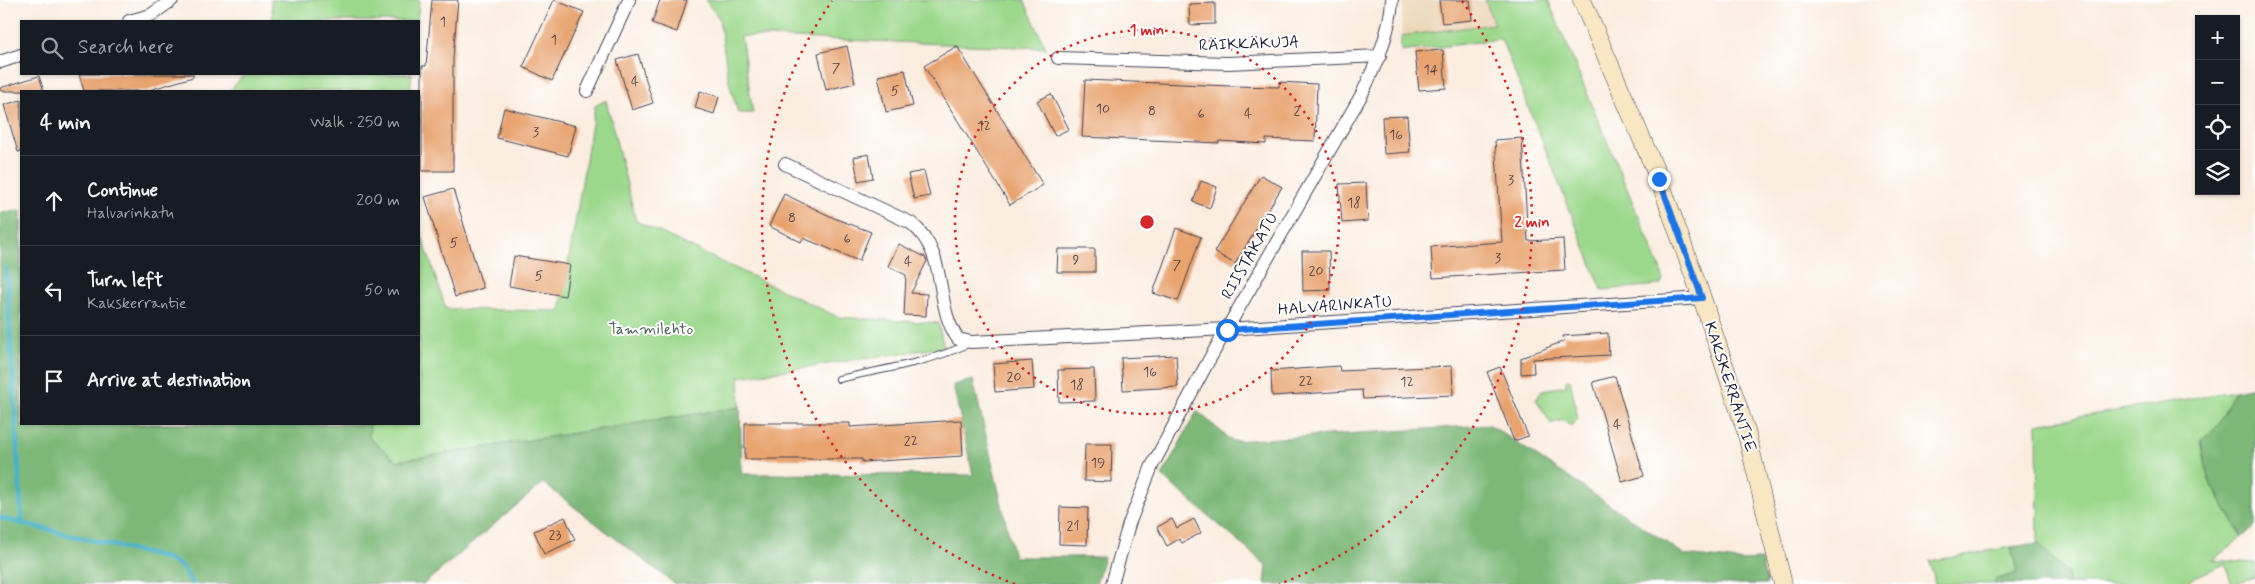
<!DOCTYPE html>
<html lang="en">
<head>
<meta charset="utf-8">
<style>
  :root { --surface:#171b24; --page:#242831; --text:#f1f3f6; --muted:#9ea1a6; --line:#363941 }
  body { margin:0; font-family:Mynerve,sans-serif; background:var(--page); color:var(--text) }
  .controls { position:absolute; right:15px; top:15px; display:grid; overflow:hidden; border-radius:0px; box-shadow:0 1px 4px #0004 }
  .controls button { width:45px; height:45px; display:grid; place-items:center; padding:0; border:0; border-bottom:1px solid var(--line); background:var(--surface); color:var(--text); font:25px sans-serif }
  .stop { position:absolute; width:15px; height:15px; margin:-11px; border:4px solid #1a73e8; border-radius:50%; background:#fff }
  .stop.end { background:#1a73e8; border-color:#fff; box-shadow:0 1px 5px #0008 }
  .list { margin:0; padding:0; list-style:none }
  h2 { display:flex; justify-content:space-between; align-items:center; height:65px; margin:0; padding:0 20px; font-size:21px }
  h2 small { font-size:16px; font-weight:400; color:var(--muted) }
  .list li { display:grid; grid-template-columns:32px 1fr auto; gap:15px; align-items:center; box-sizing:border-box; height:90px; padding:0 20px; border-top:1px solid var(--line) }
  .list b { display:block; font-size:19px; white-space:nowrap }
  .list p { margin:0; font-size:16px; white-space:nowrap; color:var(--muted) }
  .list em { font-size:16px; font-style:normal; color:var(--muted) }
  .icon { flex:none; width:28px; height:28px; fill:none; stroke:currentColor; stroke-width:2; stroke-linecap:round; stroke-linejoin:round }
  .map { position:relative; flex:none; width:2255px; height:584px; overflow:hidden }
  .search { position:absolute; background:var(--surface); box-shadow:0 1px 4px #0004; left:20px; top:20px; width:400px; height:55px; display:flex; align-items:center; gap:12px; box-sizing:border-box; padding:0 18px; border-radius:0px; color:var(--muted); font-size:19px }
  .panel { position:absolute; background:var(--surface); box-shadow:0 1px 4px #0004; left:20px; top:90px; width:400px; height:335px; border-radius:0px }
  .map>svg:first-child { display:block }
  .built { fill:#ecd7ba }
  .green { fill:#9cd88c; stroke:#5f7d64 }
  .forest { fill:#7db878; stroke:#506d5a }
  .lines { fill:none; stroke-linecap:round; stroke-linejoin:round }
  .stream { stroke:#49b2c7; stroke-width:5 }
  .building { fill:#e8a36e }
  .lane-casing { stroke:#424054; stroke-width:8 }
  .street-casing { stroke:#424054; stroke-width:14 }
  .secondary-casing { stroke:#424054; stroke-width:19 }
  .lane { stroke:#fff; stroke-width:6 }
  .street { stroke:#fff; stroke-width:12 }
  .secondary { stroke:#f9e7c3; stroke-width:18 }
  .route { stroke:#1a73e8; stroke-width:6 }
  .ring { fill:none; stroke:#d62828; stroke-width:2.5; stroke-dasharray:2.5 5 }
  .labels { text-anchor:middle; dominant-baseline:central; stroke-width:4; stroke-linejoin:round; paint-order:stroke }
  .number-label { font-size:14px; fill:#544248 }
  .street-label { font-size:16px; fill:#22223b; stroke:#fff }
  .park-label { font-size:16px; fill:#4d6257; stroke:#fff }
  .centre { fill:#d62828; stroke:#fff; stroke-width:2.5 }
  .ring-label { font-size:15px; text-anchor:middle; font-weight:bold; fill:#d62828; stroke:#fff; stroke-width:4; stroke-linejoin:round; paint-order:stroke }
</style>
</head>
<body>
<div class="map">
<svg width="2255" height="584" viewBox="0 0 2255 584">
  <rect width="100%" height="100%" fill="#fff"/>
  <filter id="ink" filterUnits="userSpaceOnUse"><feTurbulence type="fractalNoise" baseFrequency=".02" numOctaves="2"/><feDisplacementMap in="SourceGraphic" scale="10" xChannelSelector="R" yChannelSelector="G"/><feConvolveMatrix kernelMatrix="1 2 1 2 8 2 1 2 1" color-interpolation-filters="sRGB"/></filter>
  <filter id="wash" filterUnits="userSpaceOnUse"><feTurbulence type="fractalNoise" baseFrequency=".0096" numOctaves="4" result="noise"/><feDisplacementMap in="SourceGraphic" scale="20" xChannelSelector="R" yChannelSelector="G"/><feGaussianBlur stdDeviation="1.12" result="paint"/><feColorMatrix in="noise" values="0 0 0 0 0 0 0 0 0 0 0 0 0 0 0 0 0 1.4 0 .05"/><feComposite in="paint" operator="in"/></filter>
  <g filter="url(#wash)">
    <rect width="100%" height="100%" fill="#faede0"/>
    <path class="built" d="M1403 0H1485L1495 24 1401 36Z"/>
    <path class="green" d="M271 0H419L417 21H273Z
      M705 0H1024L1046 48 741 36 753 113H738L729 82 719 18Z
      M1485 0H1548L1661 270 1663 280 1660 285 1602 290 1501 39 1401 52V36L1494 24Z
      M244 74H412L410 91H230Z
      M606 100 636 221 838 317 938 323 944 347 739 377 740 407 397 461 369 438 370 424H419V227L446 309 560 311 595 106Z
      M1570 379 1578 419 1571 426 1562 420 1551 424 1536 399 1542 390 1566 386V380Z
      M2234 391 2219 424 2201 440 2208 479 2242 537 2213 560 2255 563V577L2232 584 2225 564 2190 579 2192 584H2068L2067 573 2038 543 2037 424Z
      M2011 547 2017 573 1995 580 1994 584H1935L1930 561Z"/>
    <path class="forest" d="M21 210V424H370L369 438 397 461 740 407 742 474 973 475 953 385 973 380 1014 557H1104L1096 584H675L543 483 424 584H0V213Z
      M2255 387V526L2242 537 2208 478 2201 440 2219 424 2234 391Z
      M1197 411 1232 441 1490 425 1685 555 1739 561 1761 560 1767 584H1265L1267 566 1162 476Z
      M2038 543 2067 573 2068 584H1994L1995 580 2017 573 2011 547Z"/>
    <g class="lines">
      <path class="stream" d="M6 269 22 524
        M0 518 165 558 181 566 192 583"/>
    </g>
    <g id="blocks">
      <path class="building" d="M432 0H458L453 58V171H422V66H426Z
        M554 0 584 12 552 81 523 67Z
        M660 0H687L677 32 652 23Z
        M1439 0H1470L1472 20 1442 23Z
        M1215 3V24L1190 25 1189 4Z
        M847 46 855 83 826 90 818 53Z
        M957 46 1043 185 1010 205 924 66Z
        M1443 50 1446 88 1419 90 1415 52Z
        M638 54 653 103 632 110 617 60Z
        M905 70 913 106 886 112 878 76Z
        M79 74H193V77L146 91H84Z
        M39 76 44 91H1L0 88Z
        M1085 80 1230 86 1279 87V82L1317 84 1315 141 1266 139V144L1219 141V143L1082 137Z
        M700 91 719 97 714 114 695 108Z
        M1051 94 1069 129 1055 136 1037 101Z
        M21 100V151L18 152 4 105Z
        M504 108 576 126 568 156 497 138Z
        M1407 116 1410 152 1384 154 1382 117Z
        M1522 138 1528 241 1563 239 1565 270 1433 278 1431 247 1502 242 1495 140Z
        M869 154 873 178 858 181 854 157Z
        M924 171 930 196 914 199 908 174Z
        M1261 175 1282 187 1235 264 1214 252Z
        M1201 181 1217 187 1210 208 1193 202Z
        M1366 183 1368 221 1342 223 1339 184Z
        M453 189 483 288 455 297 425 197Z
        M784 194 834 218 871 232 859 261 803 238 801 242 769 226Z
        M1176 228 1201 237 1178 301 1153 293Z
        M899 244 925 257 927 261 911 293 927 294 926 316 904 315 906 275 888 266Z
        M1058 249H1095V272H1057Z
        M1302 251H1329L1330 290 1303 291Z
        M514 256 570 265 565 296 509 286Z
        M1608 333 1609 355 1533 359 1534 373 1521 374V358L1564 341 1563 336Z
        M1176 355 1178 387 1123 390 1121 358Z
        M1032 361 1034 389 995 392 993 364Z
        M1339 366 1340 371 1452 366 1453 395 1363 399 1362 390 1272 396 1271 371Z
        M1500 367 1528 436 1514 441 1487 372Z
        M1094 369 1095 401 1059 402 1058 370Z
        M1615 376 1644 476 1622 482 1593 382Z
        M961 420 963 456 862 462V459H745V423H850V427Z
        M1085 444H1112L1111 482 1084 481Z
        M1060 507 1088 508 1087 545 1059 544Z
        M565 517 575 540 544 554 534 531Z
        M1172 519 1177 528 1194 519 1201 533 1182 543 1179 539 1167 546 1157 527Z"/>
    </g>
  </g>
  <g filter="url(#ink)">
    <use href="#blocks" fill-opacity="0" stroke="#424054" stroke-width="1"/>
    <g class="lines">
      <g class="lane-casing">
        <path id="lane" d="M839 379C882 369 930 363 970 343"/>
      </g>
      <g class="street-casing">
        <path id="street" d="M129 21 151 15 172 0
          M1058 58 1228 63 1380 56
          M0 62 21 55
          M587 91 629 0
          M785 164 911 223C950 255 933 304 958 339L971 342 1227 329 1702 298
          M1112 584 1129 524 1152 466 1209 360 1362 94C1376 64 1390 34 1392 0"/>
      </g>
      <g class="secondary-casing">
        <path id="secondary" d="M1582 0 1659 179 1702 298 1746 431 1783 584"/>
      </g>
      <use href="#lane" class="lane"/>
      <use href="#street" class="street"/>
      <use href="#secondary" class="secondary"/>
    </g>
  </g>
  <g class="lines" filter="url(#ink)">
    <path class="route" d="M1227 330 1702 298 1659 179"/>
  </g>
  <g class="ring">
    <circle cx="1147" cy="222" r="192"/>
    <path d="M1015 584A385 385 0 0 1 832 1M1462 1A385 385 0 0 1 1279 584"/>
  </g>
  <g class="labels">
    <g class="number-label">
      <text x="443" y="22">1</text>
      <text x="554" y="40">1</text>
      <text x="836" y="68">7</text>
      <text x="1431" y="70">14</text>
      <text x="635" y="82">4</text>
      <text x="895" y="91">5</text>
      <text x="1103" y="109">10</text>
      <text x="1152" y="111">8</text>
      <text x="1297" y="111">2</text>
      <text x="1201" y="114">6</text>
      <text x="1248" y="114">4</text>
      <text x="984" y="126">12</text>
      <text x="536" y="132">3</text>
      <text x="1396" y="135">16</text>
      <text x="1511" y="180">3</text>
      <text x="1354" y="203">18</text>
      <text x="792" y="218">8</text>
      <text x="847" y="239">6</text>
      <text x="454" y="243">5</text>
      <text x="1498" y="258">3</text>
      <text x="1076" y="260">9</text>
      <text x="908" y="262">4</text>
      <text x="1177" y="265">7</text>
      <text x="1316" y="271">20</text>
      <text x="539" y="276">5</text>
      <text x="1150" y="372">16</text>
      <text x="1014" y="377">20</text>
      <text x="1306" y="381">22</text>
      <text x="1407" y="382">12</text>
      <text x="1077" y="385">18</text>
      <text x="1617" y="425">4</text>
      <text x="911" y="441">22</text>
      <text x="1098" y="463">19</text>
      <text x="1073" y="526">21</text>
      <text x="555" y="535">23</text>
    </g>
    <g class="street-label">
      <text transform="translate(1249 44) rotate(-2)">RÄIKKÄKUJA</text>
      <text transform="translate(1250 256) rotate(-60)">RIISTAKATU</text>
      <text transform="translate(1335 306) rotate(-4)">HALVARINKATU</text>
      <text transform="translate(1730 387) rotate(72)">KAKSKERRANTIE</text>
    </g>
    <g class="park-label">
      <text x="651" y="329">Tammilehto</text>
    </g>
  </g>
  <circle cx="1147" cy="222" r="8" class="centre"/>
  <g class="ring-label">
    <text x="1147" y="35">1 min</text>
    <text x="1532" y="227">2 min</text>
  </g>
</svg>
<div class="controls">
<button>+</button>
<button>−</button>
<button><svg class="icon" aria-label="locate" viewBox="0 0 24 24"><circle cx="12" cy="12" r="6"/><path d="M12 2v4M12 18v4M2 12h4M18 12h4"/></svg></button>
<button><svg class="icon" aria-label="layers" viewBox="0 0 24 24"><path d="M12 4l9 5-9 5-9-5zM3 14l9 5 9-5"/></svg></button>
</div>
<div class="stop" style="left:1227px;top:330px"></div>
<div class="stop end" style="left:1659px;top:179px"></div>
<div class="search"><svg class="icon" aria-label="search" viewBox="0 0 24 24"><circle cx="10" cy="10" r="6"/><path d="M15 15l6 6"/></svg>Search here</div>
<section class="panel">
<h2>4 min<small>Walk · 250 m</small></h2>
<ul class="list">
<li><svg class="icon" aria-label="ahead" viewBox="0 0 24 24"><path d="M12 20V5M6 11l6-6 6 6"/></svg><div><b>Continue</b><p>Halvarinkatu</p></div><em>200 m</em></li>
<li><svg class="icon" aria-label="left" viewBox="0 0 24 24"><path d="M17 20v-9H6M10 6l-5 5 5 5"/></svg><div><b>Turn left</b><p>Kakskerrantie</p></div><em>50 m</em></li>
<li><svg class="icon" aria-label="arrive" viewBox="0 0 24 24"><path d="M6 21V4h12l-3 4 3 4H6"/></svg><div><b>Arrive at destination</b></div></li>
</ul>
</section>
</div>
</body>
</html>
